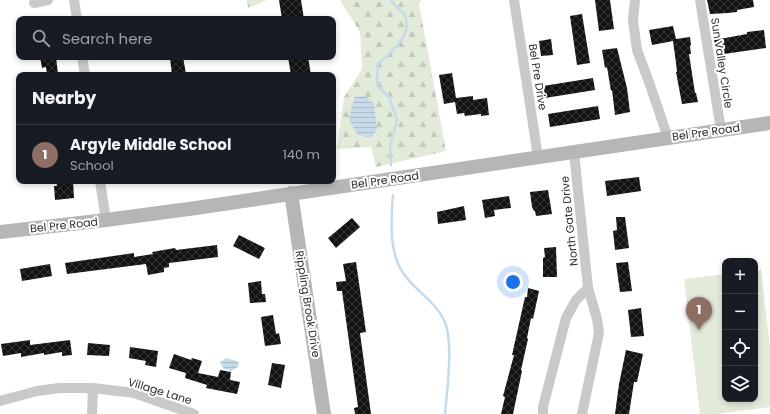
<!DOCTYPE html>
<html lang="en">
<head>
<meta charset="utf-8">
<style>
  :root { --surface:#171b24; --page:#20242c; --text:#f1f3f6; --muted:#9ea1a6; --line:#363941; --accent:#d93025 }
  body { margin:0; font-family:Poppins,sans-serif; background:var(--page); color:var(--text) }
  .controls { position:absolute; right:12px; bottom:12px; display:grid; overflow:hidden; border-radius:8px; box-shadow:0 2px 6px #0003 }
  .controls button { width:36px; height:36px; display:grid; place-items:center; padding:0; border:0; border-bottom:1px solid var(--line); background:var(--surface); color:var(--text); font:20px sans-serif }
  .you { position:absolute; left:513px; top:282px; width:14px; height:14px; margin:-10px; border:3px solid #fff; border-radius:50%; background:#1a73e8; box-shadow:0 0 0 6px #1a73e833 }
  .badge { display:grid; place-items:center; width:26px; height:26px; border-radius:50%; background:var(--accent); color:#fff; font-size:13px; font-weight:700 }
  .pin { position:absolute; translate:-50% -33px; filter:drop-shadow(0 1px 2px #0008) }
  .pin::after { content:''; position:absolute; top:21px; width:14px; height:12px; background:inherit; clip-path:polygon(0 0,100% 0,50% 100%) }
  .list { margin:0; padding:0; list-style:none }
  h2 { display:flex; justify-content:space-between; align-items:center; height:52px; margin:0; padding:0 16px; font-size:17px }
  h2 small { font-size:13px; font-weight:400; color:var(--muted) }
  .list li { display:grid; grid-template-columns:26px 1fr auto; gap:12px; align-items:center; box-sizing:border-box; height:60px; padding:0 16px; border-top:1px solid var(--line) }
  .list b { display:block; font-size:15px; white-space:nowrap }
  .list p { margin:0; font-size:13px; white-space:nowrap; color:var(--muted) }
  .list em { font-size:13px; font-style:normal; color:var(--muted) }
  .icon { flex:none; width:22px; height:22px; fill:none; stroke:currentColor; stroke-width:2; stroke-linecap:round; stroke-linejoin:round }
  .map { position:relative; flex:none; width:770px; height:414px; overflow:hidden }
  .search { position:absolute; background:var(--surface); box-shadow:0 2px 6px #0003; left:16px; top:16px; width:320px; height:44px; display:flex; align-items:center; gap:10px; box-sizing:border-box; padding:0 14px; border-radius:8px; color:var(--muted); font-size:15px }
  .panel { position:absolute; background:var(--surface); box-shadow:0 2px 6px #0003; left:16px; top:72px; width:320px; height:112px; border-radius:8px }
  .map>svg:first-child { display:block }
  .forest { fill:url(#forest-firs) }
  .pitch { fill:#e2eada }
  .water { fill:url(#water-rules) }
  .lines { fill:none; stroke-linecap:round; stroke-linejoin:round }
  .stream { stroke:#c6dbea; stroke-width:2.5 }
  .building { fill:url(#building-cross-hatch) }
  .street { stroke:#c9c9c9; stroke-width:10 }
  .secondary { stroke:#b6b6b6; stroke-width:14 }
  .labels { text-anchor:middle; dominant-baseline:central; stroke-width:4; stroke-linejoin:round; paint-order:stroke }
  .street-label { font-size:11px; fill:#2c2c2c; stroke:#fff }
</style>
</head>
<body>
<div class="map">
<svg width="770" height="414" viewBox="0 0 770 414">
  <defs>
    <pattern id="forest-firs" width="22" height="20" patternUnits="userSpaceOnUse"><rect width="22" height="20" fill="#e2eada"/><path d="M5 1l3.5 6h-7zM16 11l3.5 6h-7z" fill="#c2c9bb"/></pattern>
    <pattern id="water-rules" width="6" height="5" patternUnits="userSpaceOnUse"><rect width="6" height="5" fill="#c6dbea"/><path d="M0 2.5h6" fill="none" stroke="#aabcc9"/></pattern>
    <pattern id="building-cross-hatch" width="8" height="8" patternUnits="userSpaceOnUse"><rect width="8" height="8" fill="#131313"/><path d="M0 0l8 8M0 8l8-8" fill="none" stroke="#363636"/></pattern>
  </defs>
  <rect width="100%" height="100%" fill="#fff"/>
  <path class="forest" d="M247 0H267L248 8Z
    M340 0H421L419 4 446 151 376 167 371 147 337 149 344 97 362 69 360 32Z"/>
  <path class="pitch" d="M761 270 770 347V407L715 414H700L684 279 725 274V399H755V271Z"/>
  <path class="water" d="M365 96 374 104 377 129 372 137 358 135 349 120 352 105 355 97Z
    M226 358 237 361 239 363 238 367 231 371 224 369 220 362Z"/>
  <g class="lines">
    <path class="stream" d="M391 0C394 6 400 9 404 14 415 34 390 53 378 64L377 81 378 86 389 97 397 120 390 146 391 165
      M393 195C391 221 388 255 406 277 418 292 436 303 444 320 454 341 447 391 445 414"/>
  </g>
  <path class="building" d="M279 0H301L304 19H282Z
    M595 0H610L614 29 599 31Z
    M707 0H753L754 7 737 10V12L728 13 710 14Z
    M582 14 590 63 577 65 570 16Z
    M673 26 676 39 690 37 691 45 690 46 691 54H689L695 93H696L698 102 682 104 676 72H677L676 63 673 41 652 45 649 30Z
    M764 30 766 48 717 55 714 40 747 34V32Z
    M551 39 553 55 541 56 539 41Z
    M617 48 627 88 630 112 615 115 612 90 611 91 607 67 605 68 602 50Z
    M40 57H56L58 74 47 75 46 67 42 68Z
    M183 57 186 74 172 75 170 58Z
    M288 57H308L311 75H291Z
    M452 73 456 98 473 96V100L487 98 489 115 481 116V114L465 116 464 113 457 114 455 102 444 104 439 75Z
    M593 78 595 90 545 98 543 86Z
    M598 106 600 119 550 127 548 114Z
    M639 177 641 191 607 196 605 181Z
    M56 181H73L74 198 55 200 54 186H57Z
    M548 190 552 214 536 216 535 211H534L532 207 530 192Z
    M509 196 511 208 494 210 495 216 485 218 482 200Z
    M464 206 466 220 438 224 437 212Z
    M616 217H625L629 248 615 250 613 231 617 230Z
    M352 218 360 227 336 248 328 238Z
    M239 235 265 248 259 259 233 246Z
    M217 245 218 257 169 263V267L164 268V272L148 275 146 264 67 274 65 263 134 253V257L153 254 152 252 175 248 176 250Z
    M556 247 557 277H543V258L545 257 544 248Z
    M356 262 366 332 360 333 371 414H355L354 408 358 407 342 291H337L336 282 346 281 343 264Z
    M628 262 632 291 620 292 616 263Z
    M50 264 52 276 22 281 20 269Z
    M261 281 262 294H265L266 302 250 303 248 283Z
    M528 288 539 291 533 319 531 318 527 338 528 339 521 370 522 371 513 414H501L505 397 503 396 514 355H512L525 297H527Z
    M641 308 644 336 631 337 628 310Z
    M273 315 276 334 279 333 281 344 265 346 261 317Z
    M30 340V345L70 340 72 355 62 356V352L44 355V353L21 357V353L3 356 1 344Z
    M88 343 110 345 109 356 87 355Z
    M130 347 158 351 156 367 145 365 146 361 129 358Z
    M626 350 643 354 637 382H634L629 414H615L619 384Z
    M174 354 191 360 192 358 202 361 198 373 218 377 220 370 231 372 230 380 240 382 237 394 206 388 207 385 185 378 186 373 169 368Z
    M272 363 285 365 281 388 268 385Z"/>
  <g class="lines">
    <path class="street" d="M74 0 77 19
      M514 0 538 157
      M635 0 633 21 637 50 649 82 668 138
      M700 0 721 130
      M34 3 48 0
      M82 57 85 75
      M574 152 588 288 597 319 599 333 582 414
      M100 181 106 220
      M0 401 37 391 59 388H93L134 393 194 414
      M92 414 93 388
      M543 414V407L566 318 576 300 588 288"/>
    <path class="secondary" d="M291 193 324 414
      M0 232 106 220 196 208 770 123"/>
  </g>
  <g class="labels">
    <g class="street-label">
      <text transform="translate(722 63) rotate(81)">Sun Valley Circle</text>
      <text transform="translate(538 77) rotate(81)">Bel Pre Drive</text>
      <text transform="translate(706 132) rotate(-8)">Bel Pre Road</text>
      <text transform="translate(385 180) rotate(-8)">Bel Pre Road</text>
      <text transform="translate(569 221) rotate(-96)">North Gate Drive</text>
      <text transform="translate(64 225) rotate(-6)">Bel Pre Road</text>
      <text transform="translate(308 304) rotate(81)">Rippling Brook Drive</text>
      <text transform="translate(160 391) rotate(17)">Village Lane</text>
    </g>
  </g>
</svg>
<div class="controls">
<button>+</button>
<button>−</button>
<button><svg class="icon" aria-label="locate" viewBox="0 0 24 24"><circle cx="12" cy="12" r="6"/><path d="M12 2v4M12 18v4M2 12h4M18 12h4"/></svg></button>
<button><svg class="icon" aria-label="layers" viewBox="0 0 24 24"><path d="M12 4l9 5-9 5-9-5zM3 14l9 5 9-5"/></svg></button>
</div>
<div class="you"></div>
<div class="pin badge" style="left:699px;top:330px;background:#8d6e63">1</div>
<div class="search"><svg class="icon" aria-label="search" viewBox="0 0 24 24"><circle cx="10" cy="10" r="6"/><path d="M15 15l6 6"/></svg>Search here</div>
<section class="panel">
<h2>Nearby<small></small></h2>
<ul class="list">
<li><span class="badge" style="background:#8d6e63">1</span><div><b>Argyle Middle School</b><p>School</p></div><em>140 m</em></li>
</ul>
</section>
</div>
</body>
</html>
